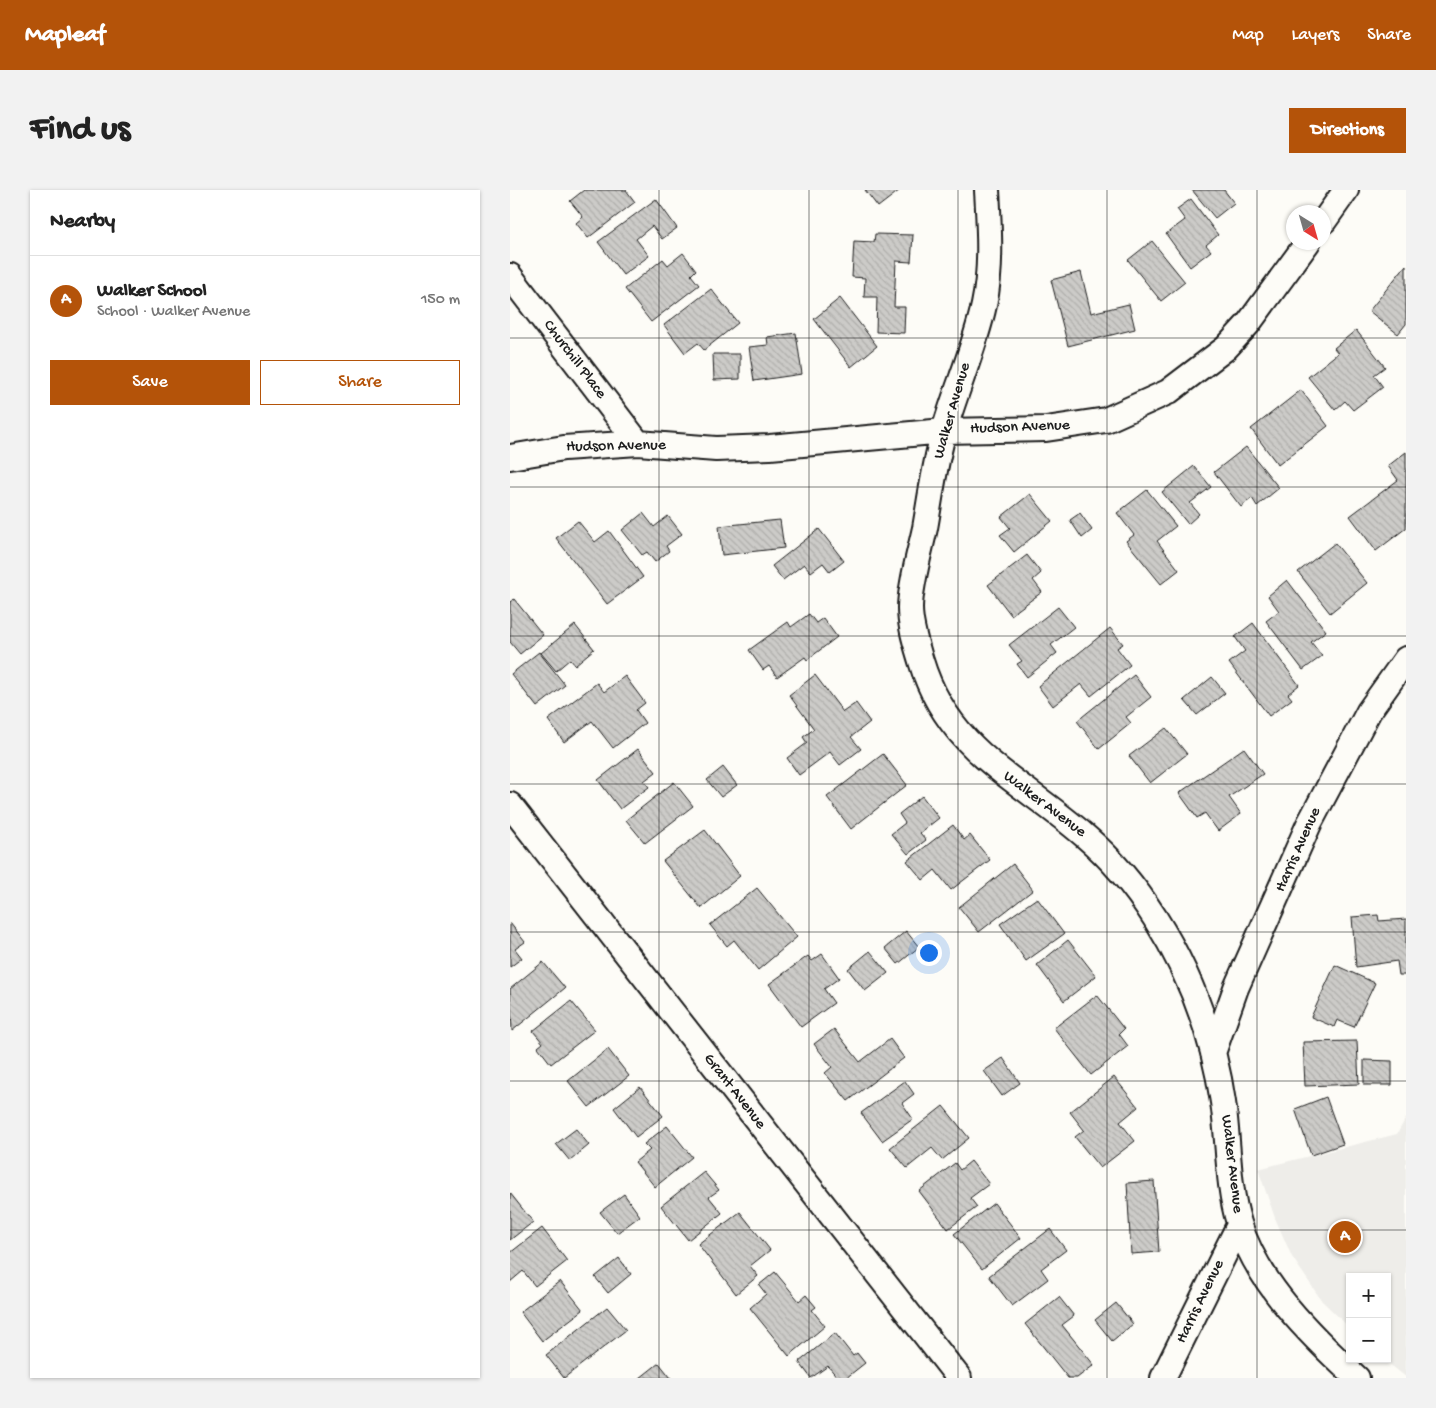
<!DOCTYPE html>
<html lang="en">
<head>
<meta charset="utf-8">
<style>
  :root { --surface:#fff; --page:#f2f2f2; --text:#222; --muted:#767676; --line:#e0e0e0; --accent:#b45309 }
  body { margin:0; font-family:"Gochi Hand",sans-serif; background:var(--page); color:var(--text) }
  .controls { position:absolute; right:15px; bottom:15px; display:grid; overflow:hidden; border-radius:0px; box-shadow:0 1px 4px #0004 }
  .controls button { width:45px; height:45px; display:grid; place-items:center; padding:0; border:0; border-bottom:1px solid var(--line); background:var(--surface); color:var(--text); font:25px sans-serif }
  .compass { position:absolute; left:776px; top:15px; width:45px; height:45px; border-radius:50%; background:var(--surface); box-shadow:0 1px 4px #0004; rotate:143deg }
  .you { position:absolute; left:418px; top:762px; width:18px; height:18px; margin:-12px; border:4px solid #fff; border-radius:50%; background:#1a73e8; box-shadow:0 0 0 8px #1a73e833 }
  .badge { display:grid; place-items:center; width:32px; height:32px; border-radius:50%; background:var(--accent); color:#fff; font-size:16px; font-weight:700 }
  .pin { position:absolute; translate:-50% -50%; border:2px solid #fff; box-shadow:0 1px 5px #0006 }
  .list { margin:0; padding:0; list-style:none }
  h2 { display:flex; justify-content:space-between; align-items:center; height:65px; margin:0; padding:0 20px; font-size:21px }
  h2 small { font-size:16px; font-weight:400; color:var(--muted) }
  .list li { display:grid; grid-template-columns:32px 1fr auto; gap:15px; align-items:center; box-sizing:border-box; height:90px; padding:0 20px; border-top:1px solid var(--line) }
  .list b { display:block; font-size:19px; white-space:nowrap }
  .list p { margin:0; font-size:16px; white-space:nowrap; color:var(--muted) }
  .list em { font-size:16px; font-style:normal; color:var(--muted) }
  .actions { display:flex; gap:10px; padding:15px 20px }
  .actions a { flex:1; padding:11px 0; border:1px solid var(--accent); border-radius:0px; text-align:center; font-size:18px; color:var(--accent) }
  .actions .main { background:var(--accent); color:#fff }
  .map { position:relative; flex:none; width:896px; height:1188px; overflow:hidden; border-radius:0px }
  header { display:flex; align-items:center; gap:30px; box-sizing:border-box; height:70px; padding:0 25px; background:var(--accent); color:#fff }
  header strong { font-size:24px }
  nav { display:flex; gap:28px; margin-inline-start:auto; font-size:18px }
  .intro { display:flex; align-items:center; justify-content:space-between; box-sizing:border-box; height:120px; padding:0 30px }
  h1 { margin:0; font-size:35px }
  .button { padding:12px 22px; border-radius:0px; background:var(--accent); color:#fff; font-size:18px; font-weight:700 }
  main { display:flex; gap:30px; padding:0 30px }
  aside { flex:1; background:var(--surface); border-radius:0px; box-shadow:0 1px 4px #0004 }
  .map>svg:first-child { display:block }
  .built { fill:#eeede9 }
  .building { fill:url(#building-back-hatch); stroke:#1c1c1c }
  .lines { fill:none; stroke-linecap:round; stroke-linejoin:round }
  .street-casing { stroke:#1c1c1c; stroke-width:28 }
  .street { stroke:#fdfcf7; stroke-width:24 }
  .grid { fill:none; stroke:#1c1c1c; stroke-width:1; stroke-opacity:0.55 }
  .labels { text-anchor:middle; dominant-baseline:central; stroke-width:4; stroke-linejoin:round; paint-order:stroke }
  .street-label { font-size:16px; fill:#1c1c1c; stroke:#fdfcf7 }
</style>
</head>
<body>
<header>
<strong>Mapleaf</strong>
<nav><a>Map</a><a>Layers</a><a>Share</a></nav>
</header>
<div class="intro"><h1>Find us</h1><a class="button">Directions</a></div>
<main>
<aside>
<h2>Nearby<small></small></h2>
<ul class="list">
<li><span class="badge">A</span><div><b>Walker School</b><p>School · Walker Avenue</p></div><em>150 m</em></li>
</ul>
<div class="actions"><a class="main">Save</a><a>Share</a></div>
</aside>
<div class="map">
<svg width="896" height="1188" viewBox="0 0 896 1188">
  <defs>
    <pattern id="building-back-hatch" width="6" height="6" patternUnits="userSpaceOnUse" patternTransform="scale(1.25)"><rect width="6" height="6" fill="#cccbc8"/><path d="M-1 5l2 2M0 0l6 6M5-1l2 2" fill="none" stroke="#afaeab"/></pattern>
  </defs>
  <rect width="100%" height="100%" fill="#fdfcf7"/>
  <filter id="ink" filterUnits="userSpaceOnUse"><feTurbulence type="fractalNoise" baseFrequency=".02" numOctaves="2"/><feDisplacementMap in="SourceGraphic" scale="10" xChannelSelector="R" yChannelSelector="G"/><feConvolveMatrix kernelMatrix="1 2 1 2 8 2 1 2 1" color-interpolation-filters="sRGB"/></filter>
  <g filter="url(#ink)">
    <path class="built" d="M896 928V1187L873 1169H877V1087H840V1138L812 1111 782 1067 765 1028 748 979 887 944Z"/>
    <path class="building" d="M74 0H116L125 12 78 48 66 33 73 27 60 11Z
      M355 0H390L368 17Z
      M682 0H714L724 13 705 28Z
      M146 9 167 38 152 49 142 36 126 49 139 66 113 85 88 52Z
      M681 9 708 45 696 55 701 61 680 77 656 44 675 30 667 19Z
      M365 44 403 45 401 72 386 71 384 117H395L394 143 366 142 367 107H354L355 88 342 87 344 51 364 52Z
      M642 51 675 92 651 111 618 70Z
      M173 63 186 80 181 85 189 95 141 132 115 99 153 69 158 75Z
      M896 75V134L888 144 859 121Z
      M571 82 581 123 619 114 625 139 558 156 541 90Z
      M201 99 228 133 194 160 188 153 175 163 154 135Z
      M330 108 367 156 341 177 304 129Z
      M846 140 875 177 864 185 873 197 843 220 835 211 825 220 798 187 828 163 824 158Z
      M286 143 292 184 244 191 239 157 258 155 257 147Z
      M203 164H230V189L204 190Z
      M791 200 818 236 768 275 741 239Z
      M736 257 769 298 747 316 742 308 731 317 704 282Z
      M896 262V338L866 361 840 326 888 290 878 276Z
      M684 276 701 297 680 313 689 324 678 334 652 302Z
      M637 300 666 336 647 351 669 380 651 394 616 351 624 345 607 323Z
      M520 304 542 331 504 362 490 345 500 338 491 327Z
      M133 323 144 337 158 326 172 344 156 356 159 361 145 372 137 362 132 365 112 340Z
      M570 323 582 340 572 348 560 330Z
      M270 330 274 358 212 365 209 336Z
      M68 331 85 352 99 341 133 387 97 414 46 348Z
      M309 339 334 371 320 382 313 373 301 382 294 374 273 390 262 376Z
      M825 353 857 393 820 423 788 382Z
      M517 365 531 383 523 390 532 402 501 425 478 395Z
      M777 390 816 441 801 452 812 466 793 480 756 431 769 421 758 406Z
      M4 409 33 445 10 464 0 452V412Z
      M548 417 564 437 541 455 547 463 517 487 507 474 512 471 499 455Z
      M299 424 306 433 313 428 327 447 297 470 295 467 267 487 259 476 253 480 239 460 278 432 281 437Z
      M743 433 789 495 778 504 782 509 759 526 719 473 735 461 725 447Z
      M65 435 84 459 65 475 60 469 46 481 31 463Z
      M600 438 613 454 607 458 620 475 581 506 571 494 543 516 528 496Z
      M29 462 55 495 27 517 1 484Z
      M305 485 333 522 346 513 360 532 341 547 351 559 330 575 320 562 289 585 277 568 297 553 293 547 304 539 279 505Z
      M624 485 641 507 616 527 621 533 589 559 567 531Z
      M115 486 135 513 126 520 135 533 103 558 82 531 54 552 38 530 87 493 94 502Z
      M702 487 715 503 687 525 674 510Z
      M656 538 677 564 640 593 619 566Z
      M734 558 753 584 719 607 731 624 708 641 695 623 687 628 669 603Z
      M128 559 146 582 134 591 139 597 110 619 88 590Z
      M373 564 397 595 341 639 317 607Z
      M213 577 227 595 211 607 197 590Z
      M164 592 183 616 135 653 116 630Z
      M412 606 429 628 410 643 416 650 398 664 381 644 395 633 389 624Z
      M443 635 454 650 460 645 480 670 441 700 425 680 413 690 397 671Z
      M195 640 230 686 191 718 153 671Z
      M503 674 523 700 469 742 449 717Z
      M247 698 287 747 248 780 224 750 217 756 200 735Z
      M527 708 554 744 516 771 490 734Z
      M868 725 869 731 896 729V785H889L887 771 846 777 842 727Z
      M0 733 15 752 5 759 12 768 0 777Z
      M396 741 409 757 388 774 375 758Z
      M558 750 586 786 554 811 527 775Z
      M360 761 378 783 355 801 338 779Z
      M312 764 329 788 314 799 324 813 291 837 259 794 298 766 302 771Z
      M33 772 55 798 2 841 0 799Z
      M825 775 865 793 844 837 827 830 824 837 801 827Z
      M587 805 614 839 609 844 618 856 581 885 544 838Z
      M61 811 85 840 41 874 28 857 33 853 23 841Z
      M324 839 350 872 380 849 394 868 338 911 315 883 322 877 304 854Z
      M847 851 849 894 795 896 793 852Z
      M98 859 119 886 79 917 58 891Z
      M493 868 510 893 492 906 474 881Z
      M854 870 882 871V895H854Z
      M604 887 628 917 610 932 625 951 590 978 565 947 574 940 560 922Z
      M395 891 404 904 392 913 403 929 372 951 351 923Z
      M130 897 153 926 126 947 104 918Z
      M816 907 833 954 801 965 785 919Z
      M433 916 459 948 432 970 422 958 397 978 380 958Z
      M157 936 182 967 145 997 125 972 140 960 134 954Z
      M66 939 79 955 60 971 46 954Z
      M461 971 479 994 460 1008 467 1017 438 1039 409 1001 445 973 450 980Z
      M194 982 209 1000 199 1007 212 1023 178 1050 151 1016Z
      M644 991 649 1062 621 1064 617 993Z
      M0 1003 23 1032 0 1050Z
      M114 1004 130 1026 107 1043 90 1022Z
      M484 1013 511 1048 472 1079 444 1044Z
      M230 1022 260 1060 240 1076 248 1086 226 1104 188 1054Z
      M32 1038 57 1071 25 1096 13 1081 0 1092V1063Z
      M540 1039 556 1060 531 1079 538 1089 502 1116 479 1086Z
      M109 1068 121 1084 98 1103 85 1087Z
      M265 1082 289 1111 296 1105 306 1117 302 1120 315 1136 279 1166 240 1118 256 1104 249 1095Z
      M50 1091 73 1120 32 1151 10 1122Z
      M549 1107 564 1126 552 1135 584 1175 567 1188H558L515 1134Z
      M606 1113 623 1134 602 1151 585 1130Z
      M97 1117 116 1140 54 1188 36 1165Z
      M325 1143 343 1166 347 1163 355 1173 336 1188H328L318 1176 301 1188 289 1172Z
      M149 1173 161 1188H130Z"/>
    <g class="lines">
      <g class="street-casing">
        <path id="street" d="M477 0C479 37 482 78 474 115 465 157 447 197 435 238 425 270 421 305 415 338 410 361 400 396 400 418 400 436 406 454 411 471 438 561 510 589 575 646 602 669 626 698 645 728 681 785 703 845 713 912 719 952 717 994 729 1033 747 1093 802 1147 847 1188
          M814 31 836 0
          M0 86 128 253
          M0 267 54 258 128 253 206 259 260 257 434 241 536 239 596 230 658 202 716 158 738 134 798 52
          M0 615 449 1188
          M703 863 726 798 799 634 859 521 896 469
          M653 1188 729 1035"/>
      </g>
      <use href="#street" class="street"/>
    </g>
  </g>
  <path class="grid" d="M149 0V1188M299 0V1188M448 0V1188M597 0V1188M747 0V1188M0 148H896M0 297H896M0 446H896M0 594H896M0 742H896M0 891H896M0 1040H896"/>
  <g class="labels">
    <g class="street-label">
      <text transform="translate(64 170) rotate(53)">Churchill Place</text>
      <text transform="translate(443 221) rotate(-74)">Walker Avenue</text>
      <text transform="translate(510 238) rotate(-2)">Hudson Avenue</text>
      <text transform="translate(106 257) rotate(-1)">Hudson Avenue</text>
      <text transform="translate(534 615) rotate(37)">Walker Avenue</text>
      <text transform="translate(789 660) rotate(-66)">Harris Avenue</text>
      <text transform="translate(224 902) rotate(52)">Grant Avenue</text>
      <text transform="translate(721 974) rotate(83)">Walker Avenue</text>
      <text transform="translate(691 1112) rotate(-64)">Harris Avenue</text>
    </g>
  </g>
</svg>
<div class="controls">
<button>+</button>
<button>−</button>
</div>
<svg class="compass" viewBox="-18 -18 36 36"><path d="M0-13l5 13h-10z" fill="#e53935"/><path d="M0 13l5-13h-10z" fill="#767676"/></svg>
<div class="you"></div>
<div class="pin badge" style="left:835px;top:1047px">A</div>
</div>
</main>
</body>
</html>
